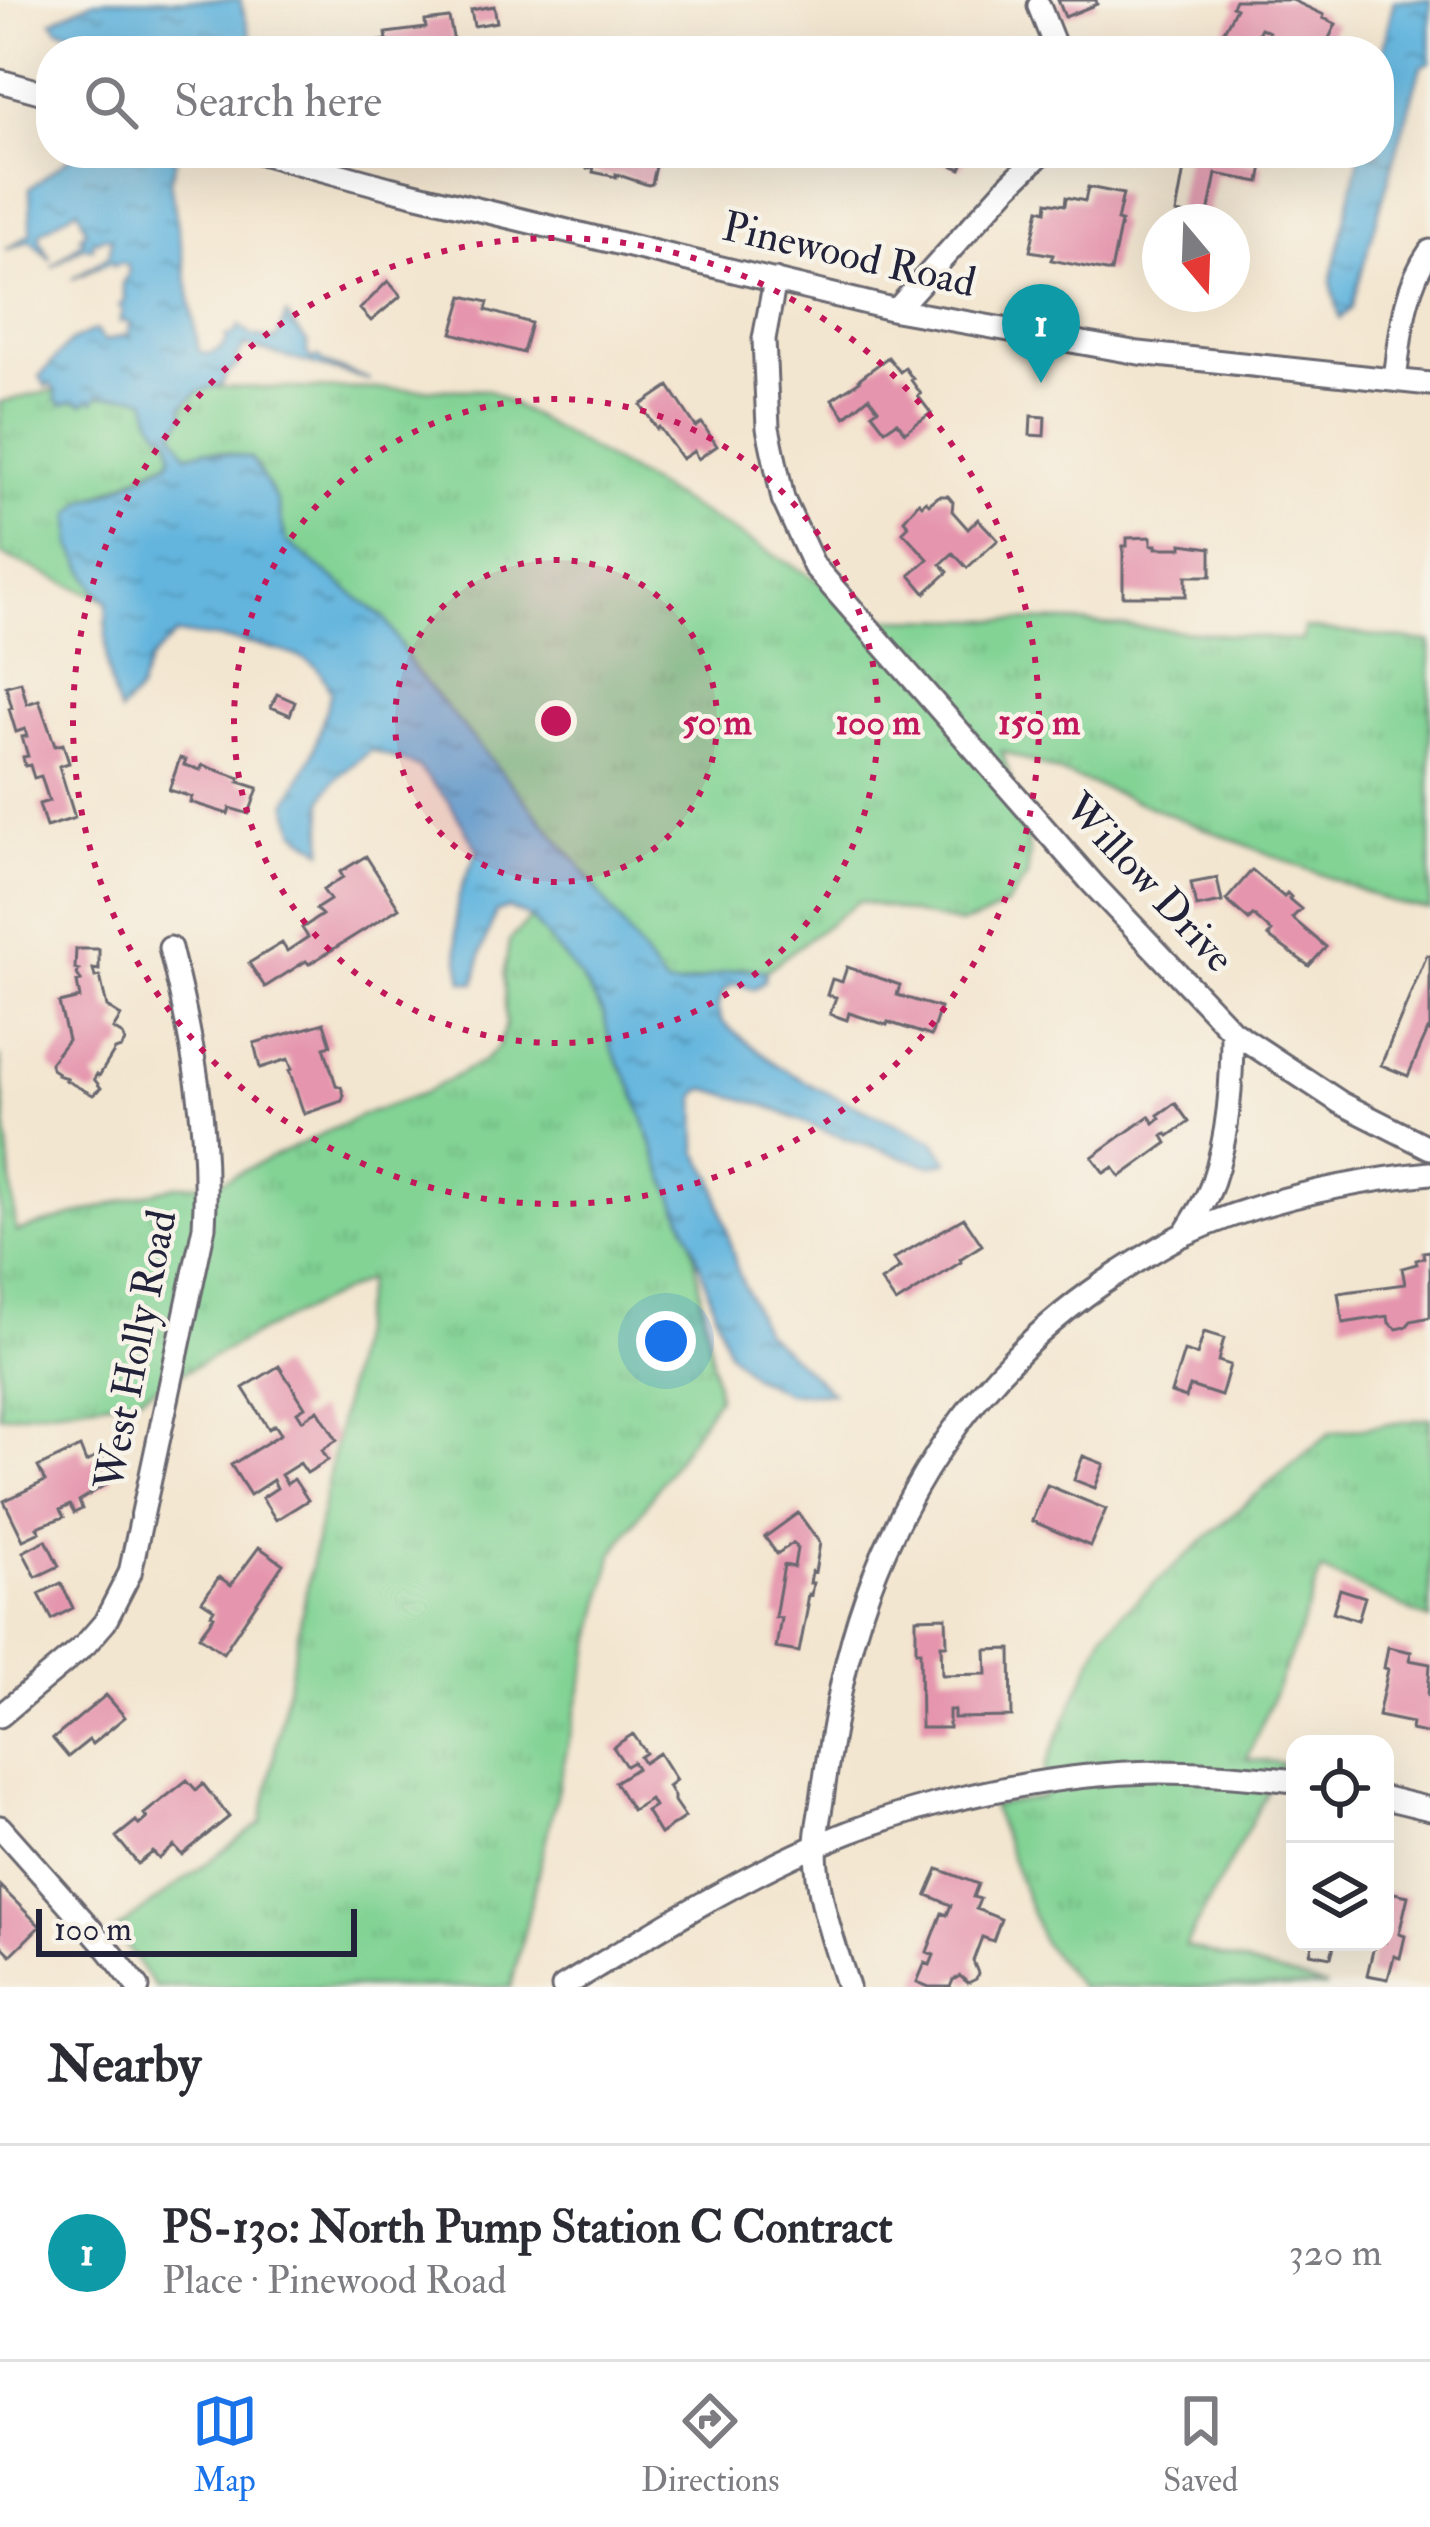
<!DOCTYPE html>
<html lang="en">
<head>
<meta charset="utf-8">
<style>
  :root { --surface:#fff; --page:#f2f2f3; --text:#2b2b33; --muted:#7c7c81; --line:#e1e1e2; --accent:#1a73e8 }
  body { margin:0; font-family:"IM FELL Double Pica",serif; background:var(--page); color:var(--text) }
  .controls { position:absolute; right:36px; bottom:36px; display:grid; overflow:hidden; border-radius:24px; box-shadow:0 12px 48px #0002 }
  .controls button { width:108px; height:108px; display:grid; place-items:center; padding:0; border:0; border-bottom:3px solid var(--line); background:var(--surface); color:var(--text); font:60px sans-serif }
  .compass { position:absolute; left:1142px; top:204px; width:108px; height:108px; border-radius:50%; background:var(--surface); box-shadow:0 12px 48px #0002; rotate:161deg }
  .scale { position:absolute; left:36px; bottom:30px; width:321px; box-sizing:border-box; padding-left:12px; border:6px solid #22223b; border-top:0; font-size:33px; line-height:42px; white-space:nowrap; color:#22223b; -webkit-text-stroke:9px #f7f3e8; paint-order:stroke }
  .you { position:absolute; left:666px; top:1341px; width:42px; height:42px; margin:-30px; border:9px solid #fff; border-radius:50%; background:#1a73e8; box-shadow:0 0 0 18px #1a73e833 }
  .badge { display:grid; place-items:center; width:78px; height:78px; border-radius:50%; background:var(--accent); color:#fff; font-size:39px; font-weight:700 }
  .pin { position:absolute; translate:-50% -99px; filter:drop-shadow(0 3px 6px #0008) }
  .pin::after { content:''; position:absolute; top:63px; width:42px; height:36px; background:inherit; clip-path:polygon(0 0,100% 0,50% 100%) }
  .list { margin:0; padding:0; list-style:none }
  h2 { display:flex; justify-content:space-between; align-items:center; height:156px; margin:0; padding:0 48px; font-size:51px }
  h2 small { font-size:39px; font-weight:400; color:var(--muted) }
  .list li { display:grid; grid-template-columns:78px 1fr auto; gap:36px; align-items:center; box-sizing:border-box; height:216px; padding:0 48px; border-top:3px solid var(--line) }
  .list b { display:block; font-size:45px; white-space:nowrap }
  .list p { margin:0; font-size:39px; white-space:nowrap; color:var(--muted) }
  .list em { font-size:39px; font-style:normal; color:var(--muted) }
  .icon { flex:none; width:66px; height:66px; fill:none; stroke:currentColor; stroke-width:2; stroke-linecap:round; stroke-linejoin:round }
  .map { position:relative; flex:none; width:1430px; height:1987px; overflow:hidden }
  .search { position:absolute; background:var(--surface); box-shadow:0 12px 48px #0002; left:36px; right:36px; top:36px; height:132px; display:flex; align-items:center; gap:30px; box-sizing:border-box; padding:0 42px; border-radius:48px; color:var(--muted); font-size:45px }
  .sheet { height:372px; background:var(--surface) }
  nav { display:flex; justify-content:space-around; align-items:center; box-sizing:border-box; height:168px; border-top:3px solid var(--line); background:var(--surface); font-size:33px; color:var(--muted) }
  nav a { display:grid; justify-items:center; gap:6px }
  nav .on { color:var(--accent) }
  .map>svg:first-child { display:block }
  .grass { fill:url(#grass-tufts); stroke:#527a68; stroke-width:3 }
  .water { fill:url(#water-ripples); stroke:#426c8c; stroke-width:3 }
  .building { fill:#e596ae }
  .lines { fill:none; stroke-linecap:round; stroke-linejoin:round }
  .minor-casing { stroke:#6b676f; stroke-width:27 }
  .minor { stroke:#fff; stroke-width:21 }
  .ring { fill:none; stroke:#c2185b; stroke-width:6; stroke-dasharray:6 12 }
  .labels { text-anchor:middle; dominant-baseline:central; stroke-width:9; stroke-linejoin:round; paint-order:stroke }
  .street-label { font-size:42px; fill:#22223b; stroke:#f7f3e8 }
  .centre { fill:#c2185b; stroke:#f7f3e8; stroke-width:6 }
  .ring-label { font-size:36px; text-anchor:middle; font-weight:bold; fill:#c2185b; stroke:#f7f3e8; stroke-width:9; stroke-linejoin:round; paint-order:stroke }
</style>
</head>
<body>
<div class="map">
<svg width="1430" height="1987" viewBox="0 0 1430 1987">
  <defs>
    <pattern id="grass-tufts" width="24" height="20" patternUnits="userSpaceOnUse" patternTransform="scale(3)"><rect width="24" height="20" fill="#82d394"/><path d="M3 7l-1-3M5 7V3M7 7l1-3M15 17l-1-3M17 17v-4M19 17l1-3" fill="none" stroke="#70b580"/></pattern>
    <pattern id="water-ripples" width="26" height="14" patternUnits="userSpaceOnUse" patternTransform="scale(3)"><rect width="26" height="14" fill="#63b5de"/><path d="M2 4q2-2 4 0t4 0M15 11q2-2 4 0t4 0" fill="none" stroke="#5193b5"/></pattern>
  </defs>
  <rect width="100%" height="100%" fill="#f7f3e8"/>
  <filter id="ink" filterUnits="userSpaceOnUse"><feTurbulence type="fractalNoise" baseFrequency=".00833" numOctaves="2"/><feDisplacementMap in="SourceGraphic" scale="24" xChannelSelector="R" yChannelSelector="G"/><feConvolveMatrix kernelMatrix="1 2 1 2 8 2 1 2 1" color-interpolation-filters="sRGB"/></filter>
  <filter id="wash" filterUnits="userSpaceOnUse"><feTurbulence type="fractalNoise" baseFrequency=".004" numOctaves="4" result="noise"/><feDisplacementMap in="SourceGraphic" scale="48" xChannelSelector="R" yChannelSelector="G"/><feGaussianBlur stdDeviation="2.7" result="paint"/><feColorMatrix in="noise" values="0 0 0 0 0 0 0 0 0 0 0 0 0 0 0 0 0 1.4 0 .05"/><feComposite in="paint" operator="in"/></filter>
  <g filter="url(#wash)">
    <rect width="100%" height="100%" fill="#f3e6d0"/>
    <path class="grass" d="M76 386 488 390 885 619 1066 621 1302 641 1304 628 1430 642V910L1390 902 1105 789 1002 751 1024 825 1030 854 1027 877 1006 905 980 919 960 924 859 901 766 971 743 967 671 988 665 985 577 862 412 667 386 620 286 541 277 501 251 458C236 455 217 449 202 451 160 458 124 487 84 501L94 588 107 601 0 554V402Z
      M531 918 582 979 604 1015 611 1048 633 1088 658 1161 692 1241 718 1397 613 1554 511 1987H155L116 1930 261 1823 367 1280 261 1331 138 1397 0 1416V1055L16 1232 175 1186 219 1182 365 1114 424 1093 485 1060 498 1047 506 1025 504 975 509 941Z
      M1430 1418V1620L1321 1570 1299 1634 1247 1759 1283 1763 1185 1946 1327 1987H1080L1042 1941 992 1806 1044 1797 1045 1767 1104 1633 1123 1612 1239 1509 1330 1433Z"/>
    <path class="water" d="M107 0H240L255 51H140L142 46 58 29 52 21 93 1Z
      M1394 0H1430V62L1421 66 1351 309 1340 318 1331 282 1360 153H1379V66Z
      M76 153H170L176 161 170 181 199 351C210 358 219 351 226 342V336L234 334 239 326 252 336 276 340 286 315 307 342V353L312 360 318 357 324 363 370 380 246 346 235 359 238 365 227 374 222 384 198 392 183 405 184 416 174 432 187 455 205 450 251 458 277 501 286 541 386 620 412 667 577 862 665 985C694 992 724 961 766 971L765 981 754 989 735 983 724 990 717 1008 722 1022 735 1033 777 1065 815 1087 934 1141 948 1161 930 1166 827 1132 767 1106 708 1089 701 1090 696 1096 697 1152 713 1177 737 1269 764 1331 832 1393H787L752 1376 728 1351 692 1241 658 1161 633 1088 611 1048 604 1015 582 979 531 918 508 908 496 912 482 950 475 983 463 981C452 921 450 906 478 851L449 802 418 767 372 750C355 763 330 779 323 801 322 808 324 840 323 851L296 832 287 803 312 756 331 692C327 685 322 673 316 667 296 647 205 636 176 634L150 660 139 691 120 713C104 676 105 641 107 601L94 588 72 546 71 514 84 501 106 494 169 462 172 454 169 437C153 428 151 416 146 399L135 396H98L94 402 89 399 84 404 74 401 62 405 55 398 57 393 49 383 46 387 40 376 70 342 95 330 104 341 126 335 130 338 128 329 132 324 125 321 120 322 123 310 119 306 125 301 122 283 129 273 127 264 118 263 114 266 112 261 72 279 109 256 112 238 102 237 99 241 93 239V248L82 247 52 267 84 240 80 236 86 231 78 208 40 233V240L51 260 30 240 6 250 31 233 30 188Z"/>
    <g id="blocks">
      <path class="building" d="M1058 0H1096L1097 4 1065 17Z
        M1235 0H1292L1324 15 1323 18 1336 24 1323 51H1279L1283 44 1268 35 1269 32 1261 28 1249 51H1234L1218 42 1236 8 1232 6Z
        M494 6 497 22 474 26 471 10Z
        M449 18 456 51H365L364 43 387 40 386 33 426 28 425 21Z
        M564 153H659L652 184 648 185 616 174V177L593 172 594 166 587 169 583 162 580 166 562 161Z
        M934 153H968L961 169 932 157Z
        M1187 153 1263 165 1260 182 1216 174 1207 219 1176 213Z
        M1088 187 1123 194 1117 221 1121 222 1111 272 1051 260 1053 255 1030 251 1039 209 1046 211 1047 202 1065 205 1066 197 1085 201Z
        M388 281 401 296 371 321 360 309Z
        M463 296 488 302 486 310 531 323 523 353 452 333Z
        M888 357 900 372 905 368 913 379 911 380 921 394 918 396 931 413 905 432 897 422 885 430 872 413 878 409 869 397 845 417 832 399 860 381 859 379Z
        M669 386 696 427 702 423 717 446 698 459 694 451 682 459 659 427 657 429 641 405Z
        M1031 416 1045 417 1044 436 1030 435Z
        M939 496H948L953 502 952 511 968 529 978 519 998 540 967 568 953 553 941 564 948 572 925 593 910 575 928 559 903 532 909 526 904 520 919 502 922 505 926 501 929 504Z
        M1151 537V545H1156V548H1182V544L1211 548V576H1186V596H1123V546H1127V538Z
        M21 682 27 704 39 700 55 746 63 744 69 763 59 766 75 818 46 827 39 804 49 801 41 776 34 778 30 765 25 766 23 757 28 756 22 737 27 736 25 729 16 732 9 709 12 708 6 686Z
        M277 694 295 702 290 715 271 707Z
        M180 758 186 760 184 765 201 770 202 765 240 778 239 782 258 788 249 814 230 808 228 814 190 802 192 797 169 790Z
        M366 856 399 908 309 964 306 961 265 987 249 963 282 943 287 951 308 937 302 928 322 915 316 909 330 900 323 890 343 877 340 872Z
        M1252 870 1284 897 1287 893 1291 897 1289 899 1301 909 1292 918 1326 947 1309 966 1268 936 1272 932 1253 915 1249 920 1226 900Z
        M1217 878 1222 902 1196 907 1191 883Z
        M76 949H99V970L93 969 95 977 100 976 107 1007 121 1016 113 1029 123 1035 125 1042 121 1048 115 1050 99 1076 97 1074 94 1079 101 1088 93 1095 65 1080 67 1078 57 1075 58 1073 52 1069 50 1063 68 1040 59 1003 80 998 77 982 81 981 77 974 79 970 75 969Z
        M1427 955 1430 956V1031L1428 1030 1408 1076 1381 1065Z
        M847 967 900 985 897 995 940 1008 931 1036 888 1022 887 1025 849 1013 847 1020 830 1014 836 997 827 995 832 979 842 982Z
        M324 1023 331 1045 324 1047 336 1085 341 1087 344 1095 342 1101 304 1114 289 1070 292 1069 288 1059 260 1068 254 1043Z
        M1175 1103 1189 1122 1169 1136 1167 1134 1163 1136 1167 1143 1120 1177 1113 1167 1104 1173 1092 1157 1149 1116 1154 1123 1160 1118 1158 1115Z
        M964 1218 982 1245 960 1259 961 1262 896 1303 881 1281 900 1268 893 1259Z
        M1430 1251V1317L1411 1321 1406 1327 1397 1329 1389 1323 1388 1316 1343 1323 1338 1293 1405 1284 1402 1268 1417 1264 1416 1260 1424 1258 1423 1252Z
        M1204 1332 1224 1338 1218 1361 1230 1365 1221 1396 1190 1386 1186 1398 1171 1393 1184 1351 1197 1355Z
        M279 1366 305 1407 297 1412 302 1420 318 1410 337 1440 322 1450 328 1460 307 1473 300 1463 281 1475 287 1484 294 1479 308 1500 276 1520 262 1498 277 1488 273 1480 250 1495 231 1465 281 1434 275 1425 269 1429 243 1388Z
        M80 1447 86 1462 101 1455 113 1480 79 1501 82 1509 74 1513 70 1505 60 1510 64 1517 37 1527 40 1532 23 1540 4 1501 45 1481 38 1467Z
        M1083 1456 1104 1464 1095 1488 1074 1480Z
        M1047 1485 1106 1509 1090 1546 1032 1521Z
        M798 1513 820 1543 815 1572 812 1571 810 1583H813L811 1595 808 1594 806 1606H808L799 1652 776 1648 781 1618 775 1617 784 1565 794 1567 797 1548 793 1543 777 1554 765 1537Z
        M46 1540 59 1566 36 1577 23 1552Z
        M259 1547 283 1564 223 1653 199 1636 214 1616 211 1614 214 1609 202 1601 219 1577 231 1585Z
        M61 1583 73 1608 52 1619 39 1594Z
        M1340 1589 1365 1597 1358 1620 1333 1612Z
        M946 1617 947 1645H941L942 1675 987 1674 986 1650 1011 1649 1012 1717 954 1718V1710H949V1728H921L920 1651H916V1618Z
        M1388 1647 1411 1652 1409 1660 1430 1664 1428 1695H1430V1734L1411 1730 1412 1723 1378 1716 1388 1669 1384 1668Z
        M106 1695 125 1717 92 1744 89 1740 68 1757 53 1739Z
        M633 1734 646 1753 640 1757 644 1763 659 1753 676 1780 668 1786 674 1796V1801L685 1817 660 1834 646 1811 654 1806 650 1799 632 1810 615 1782 637 1768 633 1762 626 1766 613 1747Z
        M187 1780 196 1790 203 1784 229 1817 182 1855 174 1846 159 1859 153 1852 138 1864 116 1837 136 1821 139 1825 147 1818 144 1814Z
        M938 1869 978 1884 973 1897 980 1899 976 1909 1001 1919 993 1941 982 1937 973 1961 978 1973 976 1979 968 1983 960 1976 953 1980 950 1987H929L917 1982 925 1963 930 1965 934 1955 927 1952 942 1913 947 1915 951 1905 927 1895Z
        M0 1886 40 1926 11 1955 0 1944Z
        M1385 1891 1408 1896 1399 1934 1405 1936 1400 1958 1394 1956 1388 1979 1367 1975 1375 1942H1385Z
        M1313 1942H1335L1331 1957 1310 1953Z"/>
    </g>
  </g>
  <g filter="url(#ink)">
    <use href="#blocks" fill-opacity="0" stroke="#6b676f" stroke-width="3"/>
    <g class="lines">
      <g class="minor-casing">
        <path id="minor" d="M1039 6 1057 51
          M0 81 51 95
          M261 153 389 188 896 310 1139 353 1430 384
          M775 280 764 339 768 428 783 499 814 566 1093 884 1232 1031 1341 1103 1430 1148
          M896 310 1008 186 1042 153
          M1395 380C1401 335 1403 289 1430 251
          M1184 1235C1193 1219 1206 1202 1212 1184 1229 1135 1232 1082 1232 1031
          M0 1716 85 1645 105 1622 130 1573 204 1227C210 1132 193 1040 170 948
          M1385 1798 1430 1809
          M0 1827 104 1944 138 1987
          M563 1987C644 1938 724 1887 811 1848 911 1803 1048 1773 1158 1772 1204 1772 1250 1776 1295 1781
          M848 1987C834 1943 815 1892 816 1845 816 1830 820 1815 822 1800 827 1761 834 1722 842 1683 878 1516 975 1364 1120 1272 1141 1259 1162 1245 1183 1235 1260 1200 1346 1182 1430 1173"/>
      </g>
      <use href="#minor" class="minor"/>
    </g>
  </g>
  <circle cx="556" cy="721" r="161" fill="#c2185b" fill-opacity=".12"/>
  <g class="ring">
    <circle cx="556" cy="721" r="161"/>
    <circle cx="556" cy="721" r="322"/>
    <circle cx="556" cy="721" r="483"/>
  </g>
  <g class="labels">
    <g class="street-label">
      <text transform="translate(849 255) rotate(13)">Pinewood Road</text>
      <text transform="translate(1149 883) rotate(47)">Willow Drive</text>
      <text transform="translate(136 1350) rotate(-79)">West Holly Road</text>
    </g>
  </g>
  <circle cx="556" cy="721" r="18" class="centre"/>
  <g class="ring-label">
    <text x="717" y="734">50 m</text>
    <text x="878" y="734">100 m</text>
    <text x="1039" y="734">150 m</text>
  </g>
</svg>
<div class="controls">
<button><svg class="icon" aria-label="locate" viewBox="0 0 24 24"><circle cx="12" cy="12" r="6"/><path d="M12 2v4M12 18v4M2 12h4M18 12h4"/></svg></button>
<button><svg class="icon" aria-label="layers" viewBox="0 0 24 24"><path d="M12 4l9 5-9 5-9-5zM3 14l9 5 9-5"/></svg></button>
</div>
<svg class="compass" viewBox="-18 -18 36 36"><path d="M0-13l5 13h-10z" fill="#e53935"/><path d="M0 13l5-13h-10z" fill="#7c7c81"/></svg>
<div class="scale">100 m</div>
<div class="you"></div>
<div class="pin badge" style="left:1041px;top:383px;background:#0f9aa8">1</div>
<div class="search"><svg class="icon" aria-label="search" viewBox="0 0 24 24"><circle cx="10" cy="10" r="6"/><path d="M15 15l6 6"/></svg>Search here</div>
</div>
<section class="sheet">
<h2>Nearby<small></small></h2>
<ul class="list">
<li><span class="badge" style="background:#0f9aa8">1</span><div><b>PS-130: North Pump Station C Contract</b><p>Place · Pinewood Road</p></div><em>320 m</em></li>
</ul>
</section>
<nav>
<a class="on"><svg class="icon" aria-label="map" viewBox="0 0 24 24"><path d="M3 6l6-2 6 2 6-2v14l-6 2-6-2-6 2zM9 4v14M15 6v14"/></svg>Map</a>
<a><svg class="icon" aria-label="directions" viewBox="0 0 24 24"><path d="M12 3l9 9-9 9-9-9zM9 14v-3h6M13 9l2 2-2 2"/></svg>Directions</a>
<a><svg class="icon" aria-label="saved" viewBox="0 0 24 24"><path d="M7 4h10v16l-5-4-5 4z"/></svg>Saved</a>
</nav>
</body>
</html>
